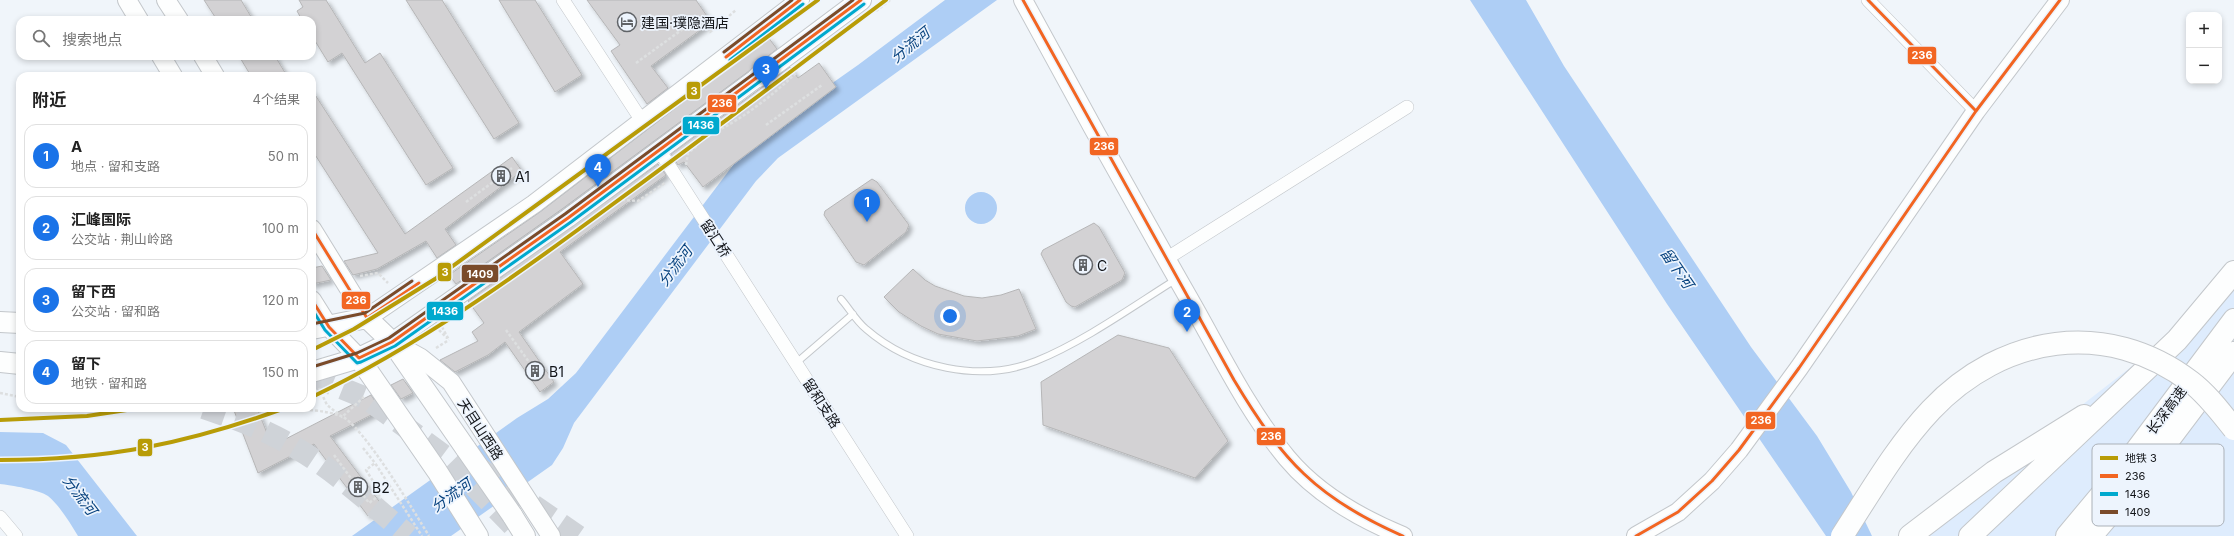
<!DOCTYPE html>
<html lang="zh">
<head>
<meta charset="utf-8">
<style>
  :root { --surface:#fff; --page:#f2f2f2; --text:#222; --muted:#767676; --line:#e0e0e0; --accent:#1a73e8 }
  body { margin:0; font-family:Inter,"Noto Sans SC",sans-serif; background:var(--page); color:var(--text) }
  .controls { position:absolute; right:12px; top:12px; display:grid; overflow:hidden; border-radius:8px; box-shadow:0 2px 6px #0003 }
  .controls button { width:36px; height:36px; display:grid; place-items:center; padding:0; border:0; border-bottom:1px solid var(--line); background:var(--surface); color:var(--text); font:20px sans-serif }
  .you { position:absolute; left:950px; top:316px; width:14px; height:14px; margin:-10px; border:3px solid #fff; border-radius:50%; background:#1a73e8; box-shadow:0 0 0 6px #1a73e833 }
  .badge { display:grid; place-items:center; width:26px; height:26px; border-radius:50%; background:var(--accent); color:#fff; font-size:13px; font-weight:700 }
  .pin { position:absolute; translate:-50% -33px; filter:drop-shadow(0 1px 2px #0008) }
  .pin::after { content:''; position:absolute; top:21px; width:14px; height:12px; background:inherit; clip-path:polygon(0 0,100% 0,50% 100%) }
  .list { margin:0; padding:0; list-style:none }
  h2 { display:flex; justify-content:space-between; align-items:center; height:52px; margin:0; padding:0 16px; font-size:17px }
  h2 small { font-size:13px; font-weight:400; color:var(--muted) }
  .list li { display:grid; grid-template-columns:26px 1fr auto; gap:12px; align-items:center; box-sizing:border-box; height:64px; margin:0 8px 8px; padding:0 8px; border:1px solid var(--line); border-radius:12px }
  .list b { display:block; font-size:15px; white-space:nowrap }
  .list p { margin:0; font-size:13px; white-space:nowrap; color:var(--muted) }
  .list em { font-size:13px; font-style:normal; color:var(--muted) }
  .icon { flex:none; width:22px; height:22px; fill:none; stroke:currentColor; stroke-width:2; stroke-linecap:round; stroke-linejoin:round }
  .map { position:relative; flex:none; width:2234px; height:536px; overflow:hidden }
  .search { position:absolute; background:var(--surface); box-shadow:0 2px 6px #0003; left:16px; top:16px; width:300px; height:44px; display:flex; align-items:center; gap:10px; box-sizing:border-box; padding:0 14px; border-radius:12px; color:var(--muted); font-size:15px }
  .panel { position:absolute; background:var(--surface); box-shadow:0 2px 6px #0003; left:16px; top:72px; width:300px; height:340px; border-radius:12px }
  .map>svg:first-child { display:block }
  .green { fill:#deecfd }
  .water { fill:#aecef5 }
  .building { fill:#d3d2d4; stroke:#b6b6b7; filter:url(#shadow) }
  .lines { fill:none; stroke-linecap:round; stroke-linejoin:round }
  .highway-tunnel { stroke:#cfd3d8; stroke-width:22; stroke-dasharray:22 11; stroke-linecap:butt }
  .lane-casing { stroke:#c3c7cb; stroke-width:8 }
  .street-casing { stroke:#c3c7cb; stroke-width:14 }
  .secondary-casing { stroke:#c3c7cb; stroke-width:20 }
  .primary-casing { stroke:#c3c7cb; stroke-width:22 }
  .highway-casing { stroke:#c3c7cb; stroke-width:24 }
  .path { stroke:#dddfe0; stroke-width:2.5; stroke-dasharray:3 2; stroke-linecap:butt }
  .lane { stroke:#fdfefe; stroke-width:6 }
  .street { stroke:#fdfefe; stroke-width:13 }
  .secondary { stroke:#fdfefe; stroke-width:18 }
  .primary { stroke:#fdfefe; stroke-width:20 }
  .highway { stroke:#fdfefe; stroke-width:22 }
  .primary-bridge-casing { stroke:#c3c7cb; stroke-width:22; stroke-linecap:butt }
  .highway-bridge-casing { stroke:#c3c7cb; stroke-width:24; stroke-linecap:butt }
  .primary-bridge { stroke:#fdfefe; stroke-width:20 }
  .highway-bridge { stroke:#fdfefe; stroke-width:22 }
  .bus-1-casing { stroke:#edf4fd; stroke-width:6 }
  .bus-2-casing { stroke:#edf4fd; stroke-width:6 }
  .bus-3-casing { stroke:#edf4fd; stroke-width:6 }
  .bus-1 { stroke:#f26522; stroke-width:3 }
  .bus-2 { stroke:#00a9ce; stroke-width:3 }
  .bus-3 { stroke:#7a4b2a; stroke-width:3 }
  .metro-1-casing { stroke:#edf4fd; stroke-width:7 }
  .metro-1 { stroke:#b89c07; stroke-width:4 }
  .labels { text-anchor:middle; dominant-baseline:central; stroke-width:3.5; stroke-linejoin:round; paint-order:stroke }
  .poi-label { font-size:14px; fill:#121418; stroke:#edf4fd; text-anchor:start }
  .street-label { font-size:14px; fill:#121418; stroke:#edf4fd }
  .water-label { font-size:15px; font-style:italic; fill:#08437f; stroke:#edf4fd }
  .key { fill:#edf4fd; stroke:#abb1b8; stroke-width:1 }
  .key-label { font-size:11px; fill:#121418 }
  .line-badge { stroke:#edf4fd; stroke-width:1.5 }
  .badge-label { font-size:11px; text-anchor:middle; font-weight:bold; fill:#fff }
</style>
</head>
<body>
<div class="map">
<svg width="2234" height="536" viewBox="0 0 2234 536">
  <defs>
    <filter id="shadow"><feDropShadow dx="3.5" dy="3.5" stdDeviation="2" flood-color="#0004"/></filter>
  </defs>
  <rect width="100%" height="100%" fill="#f0f5fa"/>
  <path class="green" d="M2234 271V536H1914L2199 314Z"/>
  <path class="water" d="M945 0H997L778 158 756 181 574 423 563 448 552 465 451 536H352L517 418 548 399 576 373 746 148 777 122 858 65Z
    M1470 0H1526L1564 66 1751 347 1817 436 1851 492 1872 536H1826L1667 304Z
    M965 208a16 16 0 1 1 32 0a16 16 0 1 1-32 0Z
    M0 432 43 433 66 445 137 536H78C70 523 60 506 48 496 40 490 10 485 0 484Z"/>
  <path class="building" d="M204 0H241L253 20H217Z
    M299 0H326L365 63 380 53 453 168 426 185 342 53 328 62 312 36V20H302L297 11 303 7Z
    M406 0H442L519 123 494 139Z
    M499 0H535L582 75 555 92Z
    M587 0H696L711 22 651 66 668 88 647 104 611 51 620 45Z
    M768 37 777 49 749 71 562 209 456 284 449 275 540 212Z
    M239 56H275L287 76H251Z
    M819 63 836 87 703 187 684 162 678 165 671 154 761 88 790 67 798 78Z
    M312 90 405 234 512 157 522 171 445 229 456 245 437 258 426 241 377 269 353 275 344 261 378 253 312 150Z
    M658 164 666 175 560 252 583 284 519 332 554 382 540 392 505 342 488 355 455 372 440 360 478 341 472 332 484 323 468 301Z
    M872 179 877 182 909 225 906 232 864 265 856 262 824 215 825 211Z
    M1094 223 1099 227 1125 273 1122 280 1075 307 1071 306 1066 302 1041 254 1043 250Z
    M322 266 331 280 312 284V268Z
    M913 269 925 280 935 286 964 296 982 298 1001 295 1019 289 1036 329 1018 336 977 341 938 334 921 326 899 312 884 297Z
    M1118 335 1169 348 1228 441 1195 478 1043 425 1041 382Z
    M403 379 413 393 401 399 391 385Z
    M371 395 381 410 330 436 382 505 368 516 314 444 258 473 233 408H257L272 446Z"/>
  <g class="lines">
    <path class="highway-tunnel" d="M312 376 366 398 446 457 516 529
      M204 408C236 419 267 430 296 448 337 472 373 506 409 536
      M479 468 578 536"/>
    <g class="lane-casing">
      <path id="lane" d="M841 299C849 308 856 321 866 329 911 368 980 383 1036 361 1083 342 1132 307 1175 280
        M796 363 853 314"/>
    </g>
    <g class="street-casing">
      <path id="street" d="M563 0 642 121
        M1868 0 1976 111
        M659 150 907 536
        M1166 259 1407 107
        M0 517 16 536"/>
    </g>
    <g class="secondary-casing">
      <path id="secondary" d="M127 0 139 20
        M166 0 179 20
        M1023 0C1077 100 1132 199 1188 297 1219 351 1247 410 1287 458 1317 494 1359 518 1403 536
        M161 56 173 76
        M203 56 215 76
        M312 229 367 318 534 204 800 0
        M312 300 329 327 359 358
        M551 536 451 382 421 358 392 342 568 218 758 77
        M1636 536 1678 512 1712 481 1739 450 1799 368 1976 111 2060 0"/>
    </g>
    <g class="primary-casing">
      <path id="primary" d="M758 77 861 0
        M0 322 20 323
        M312 329 367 318 392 342 466 449
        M359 358 437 471 478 536
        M0 362 20 364
        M312 372 359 358 392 342
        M512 515 525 536"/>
    </g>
    <g class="highway-casing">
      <path id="highway" d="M1910 536 1994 472 2084 416
        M1970 536 2177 340 2234 272
        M2067 536 2118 475 2234 320
        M2091 536 2136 483 2234 353"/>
    </g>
    <path class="path" d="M876 11 890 0
      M636 63 698 18 710 32 736 10
      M766 125 822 85
      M717 131C745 117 773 95 796 73
      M686 165 688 153 697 146
      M622 200 638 201 665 183
      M466 202 512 168
      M360 276 378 273 388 283
      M442 327 449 340
      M439 330 447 338
      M506 330 542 380
      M436 348 449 340
      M319 388 327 405 342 417 364 397
      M0 393 20 397
      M210 408C248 411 307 404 341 416 362 424 415 513 429 536
      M363 448 375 463
      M334 455 369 503 381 494 366 470 375 463 422 536"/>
    <use href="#lane" class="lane"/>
    <use href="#street" class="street"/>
    <use href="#secondary" class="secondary"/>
    <use href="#primary" class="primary"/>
    <use href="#highway" class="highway"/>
    <g class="primary-bridge-casing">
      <path id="primary-bridge" d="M466 449 512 515"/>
    </g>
    <g class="highway-bridge-casing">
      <path id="highway-bridge" d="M1842 536C1870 493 1896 447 1931 410 2002 335 2107 318 2191 382 2208 395 2221 413 2234 429"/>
    </g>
    <use href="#primary-bridge" class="primary-bridge"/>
    <use href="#highway-bridge" class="highway-bridge"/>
    <g class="bus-1-casing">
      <path id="bus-1" d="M1023 0 1234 380C1282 460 1316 498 1403 536
        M1868 0 1976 111
        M726 57 800 0
        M312 229 367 318 419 283
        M312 300 329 327 359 358 392 342 568 218 861 0
        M1636 536 1678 512 1712 481 1739 450 1799 368 1976 111 2060 0"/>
    </g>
    <g class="bus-2-casing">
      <path id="bus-2" d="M730 60 803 4
        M312 309 325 330 357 363 361 362 395 346 571 222 864 4"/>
    </g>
    <g class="bus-3-casing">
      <path id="bus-3" d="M724 52 792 0
        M312 324 365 313 412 281
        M312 367 357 353 389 338 565 214 853 0"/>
    </g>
    <use href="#bus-1" class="bus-1"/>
    <use href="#bus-2" class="bus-2"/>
    <use href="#bus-3" class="bus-3"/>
    <g class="metro-1-casing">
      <path id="metro-1" d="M312 350 354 329 435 279 818 0
        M312 397C420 345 517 275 613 204 705 137 795 68 886 0
        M0 420 87 416 140 408
        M0 460C106 460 186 444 285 408"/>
    </g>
    <use href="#metro-1" class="metro-1"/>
  </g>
  <defs>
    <g id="hotel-ring" transform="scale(1)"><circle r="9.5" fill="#edf4fd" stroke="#606367" stroke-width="1.5"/><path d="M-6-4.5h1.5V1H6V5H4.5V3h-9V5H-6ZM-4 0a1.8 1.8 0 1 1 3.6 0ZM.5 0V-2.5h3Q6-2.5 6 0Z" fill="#606367"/></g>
    <g id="building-ring" transform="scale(1)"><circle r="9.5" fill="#edf4fd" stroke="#606367" stroke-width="1.5"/><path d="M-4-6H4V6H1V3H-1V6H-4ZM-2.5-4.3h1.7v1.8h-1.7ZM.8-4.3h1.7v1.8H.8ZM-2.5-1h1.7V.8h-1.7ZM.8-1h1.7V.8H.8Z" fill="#606367"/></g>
  </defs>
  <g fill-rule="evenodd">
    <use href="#hotel-ring" x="627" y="22"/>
    <use href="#building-ring" x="501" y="176"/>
    <use href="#building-ring" x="1083" y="265"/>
    <use href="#building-ring" x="535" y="371"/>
    <use href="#building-ring" x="358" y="487"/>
  </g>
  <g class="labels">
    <g class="poi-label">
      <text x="641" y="22">建国·璞隐酒店</text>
      <text x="515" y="176">A1</text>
      <text x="1097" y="265">C</text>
      <text x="549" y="371">B1</text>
      <text x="372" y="487">B2</text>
    </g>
    <g class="street-label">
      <text transform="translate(716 238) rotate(57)">留汇桥</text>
      <text transform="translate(822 403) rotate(57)">留和支路</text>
      <text transform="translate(2166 410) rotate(-53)">长深高速</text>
      <text transform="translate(481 429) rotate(57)">天目山西路</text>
    </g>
    <g class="water-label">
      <text transform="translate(910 45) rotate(-39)">分流河</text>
      <text transform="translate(675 266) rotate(-53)">分流河</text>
      <text transform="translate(1677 268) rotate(56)">留下河</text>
      <text transform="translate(80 495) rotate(53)">分流河</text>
      <text transform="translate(451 495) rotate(-35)">分流河</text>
    </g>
  </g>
  <rect x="2092" y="444" width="132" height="82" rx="6" class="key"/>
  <rect x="2100" y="456" width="18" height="4" fill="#b89c07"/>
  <rect x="2100" y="474" width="18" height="4" fill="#f26522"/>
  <rect x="2100" y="492" width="18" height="4" fill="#00a9ce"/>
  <rect x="2100" y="510" width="18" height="4" fill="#7a4b2a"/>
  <g class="key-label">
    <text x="2125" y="462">地铁 3</text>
    <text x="2125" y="480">236</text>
    <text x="2125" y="498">1436</text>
    <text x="2125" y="516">1409</text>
  </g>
  <g class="line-badge">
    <rect x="1907" y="46" width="30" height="19" rx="4" fill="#f26522"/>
    <rect x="686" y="81" width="15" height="19" rx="4" fill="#b89c07"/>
    <rect x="707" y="94" width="30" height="19" rx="4" fill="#f26522"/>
    <rect x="682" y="116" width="38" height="19" rx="4" fill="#00a9ce"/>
    <rect x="1089" y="137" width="30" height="19" rx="4" fill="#f26522"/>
    <rect x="437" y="262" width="15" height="20" rx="4" fill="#b89c07"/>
    <rect x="461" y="264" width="38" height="19" rx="4" fill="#7a4b2a"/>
    <rect x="341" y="291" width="30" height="19" rx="4" fill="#f26522"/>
    <rect x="426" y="301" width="38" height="20" rx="4" fill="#00a9ce"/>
    <rect x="1745" y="411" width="31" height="19" rx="4" fill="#f26522"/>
    <rect x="1256" y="427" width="30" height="19" rx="4" fill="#f26522"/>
    <rect x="137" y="438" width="16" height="19" rx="4" fill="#b89c07"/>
  </g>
  <g class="badge-label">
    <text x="1922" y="59">236</text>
    <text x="694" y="95">3</text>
    <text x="722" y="107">236</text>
    <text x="701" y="129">1436</text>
    <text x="1104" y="150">236</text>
    <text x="445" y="276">3</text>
    <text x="480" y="278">1409</text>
    <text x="356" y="304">236</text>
    <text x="445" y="315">1436</text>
    <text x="1761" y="424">236</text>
    <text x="1271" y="440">236</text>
    <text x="145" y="451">3</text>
  </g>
</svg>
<div class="controls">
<button>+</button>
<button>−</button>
</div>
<div class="you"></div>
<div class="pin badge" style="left:867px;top:222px">1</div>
<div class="pin badge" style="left:1187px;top:332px">2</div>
<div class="pin badge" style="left:766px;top:89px">3</div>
<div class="pin badge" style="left:598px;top:187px">4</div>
<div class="search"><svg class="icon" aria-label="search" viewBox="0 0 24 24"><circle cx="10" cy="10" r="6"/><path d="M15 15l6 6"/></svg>搜索地点</div>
<section class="panel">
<h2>附近<small>4个结果</small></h2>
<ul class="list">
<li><span class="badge">1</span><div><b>A</b><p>地点 · 留和支路</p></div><em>50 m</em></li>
<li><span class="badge">2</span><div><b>汇峰国际</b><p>公交站 · 荆山岭路</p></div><em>100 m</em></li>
<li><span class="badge">3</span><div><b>留下西</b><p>公交站 · 留和路</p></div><em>120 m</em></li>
<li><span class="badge">4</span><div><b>留下</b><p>地铁 · 留和路</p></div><em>150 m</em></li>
</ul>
</section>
</div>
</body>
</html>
